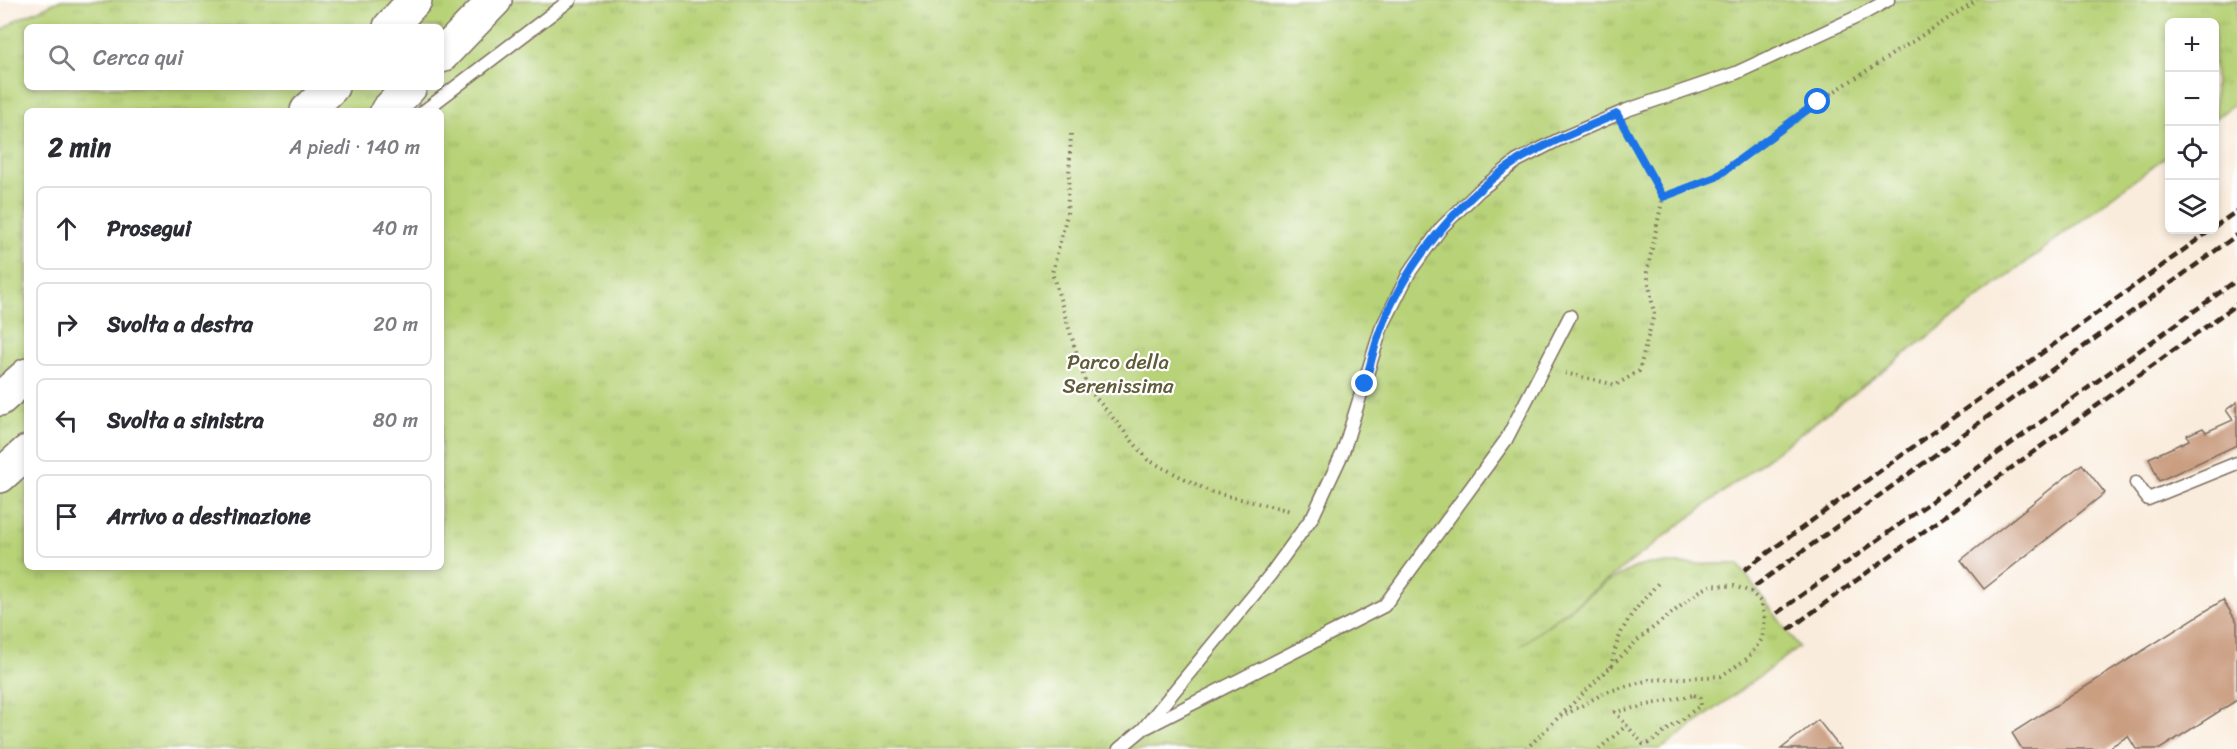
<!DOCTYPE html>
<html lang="it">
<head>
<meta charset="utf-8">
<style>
  :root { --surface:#fff; --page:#f7f7f7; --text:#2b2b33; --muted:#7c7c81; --line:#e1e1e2 }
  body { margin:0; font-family:Sriracha,sans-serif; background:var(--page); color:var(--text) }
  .controls { position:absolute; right:18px; top:18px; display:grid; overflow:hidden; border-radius:9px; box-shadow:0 3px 9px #0003 }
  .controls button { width:54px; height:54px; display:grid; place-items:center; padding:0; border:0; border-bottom:2px solid var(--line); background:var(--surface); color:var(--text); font:30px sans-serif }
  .stop { position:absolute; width:18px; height:18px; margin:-14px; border:4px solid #1a73e8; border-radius:50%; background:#fff }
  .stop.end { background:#1a73e8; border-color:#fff; box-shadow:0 2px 6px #0008 }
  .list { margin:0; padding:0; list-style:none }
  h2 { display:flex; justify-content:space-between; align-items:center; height:78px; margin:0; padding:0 24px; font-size:26px }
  h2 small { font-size:20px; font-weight:400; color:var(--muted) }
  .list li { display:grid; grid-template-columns:39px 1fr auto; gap:18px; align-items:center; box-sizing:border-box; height:84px; margin:0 12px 12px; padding:0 12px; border:2px solid var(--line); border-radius:9px }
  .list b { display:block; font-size:22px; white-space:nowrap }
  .list em { font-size:20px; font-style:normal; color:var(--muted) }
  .icon { flex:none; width:33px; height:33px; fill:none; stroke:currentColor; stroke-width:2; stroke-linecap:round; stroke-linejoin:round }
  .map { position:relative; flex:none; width:2237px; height:749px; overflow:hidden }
  .search { position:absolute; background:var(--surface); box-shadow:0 3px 9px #0003; left:24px; top:24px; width:420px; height:66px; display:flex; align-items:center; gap:15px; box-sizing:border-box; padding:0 21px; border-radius:9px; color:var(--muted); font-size:22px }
  .panel { position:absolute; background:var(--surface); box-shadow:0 3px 9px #0003; left:24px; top:108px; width:420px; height:462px; border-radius:9px }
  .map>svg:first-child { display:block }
  .park { fill:url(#park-tufts); stroke:#797e4a; stroke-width:1.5; fill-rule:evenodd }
  .building { fill:#ca9e81 }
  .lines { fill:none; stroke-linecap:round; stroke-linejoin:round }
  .service-casing { stroke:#7e6e60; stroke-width:15 }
  .motorway-casing { stroke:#7e6e60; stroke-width:36 }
  .path { stroke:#7e6e60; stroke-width:4; stroke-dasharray:1.5 4.5; stroke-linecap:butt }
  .service { stroke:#fff; stroke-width:12 }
  .motorway { stroke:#fff; stroke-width:33 }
  .rail { stroke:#3b2a1e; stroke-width:4.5; stroke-dasharray:9 4.5; stroke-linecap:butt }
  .route { stroke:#1a73e8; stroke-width:8 }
  .labels { text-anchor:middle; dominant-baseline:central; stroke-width:4.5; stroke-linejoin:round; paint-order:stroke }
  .park-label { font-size:21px; fill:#605c39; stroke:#fff }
</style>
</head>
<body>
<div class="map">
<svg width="2237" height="749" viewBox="0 0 2237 749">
  <defs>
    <pattern id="park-tufts" width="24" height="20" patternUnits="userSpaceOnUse" patternTransform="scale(1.5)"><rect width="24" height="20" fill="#b7d277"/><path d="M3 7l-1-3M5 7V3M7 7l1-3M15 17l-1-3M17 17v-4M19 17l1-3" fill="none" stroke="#9eb466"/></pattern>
  </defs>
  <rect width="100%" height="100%" fill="#fff"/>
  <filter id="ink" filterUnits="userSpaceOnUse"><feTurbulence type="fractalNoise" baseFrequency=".0167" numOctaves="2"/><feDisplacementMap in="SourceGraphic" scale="12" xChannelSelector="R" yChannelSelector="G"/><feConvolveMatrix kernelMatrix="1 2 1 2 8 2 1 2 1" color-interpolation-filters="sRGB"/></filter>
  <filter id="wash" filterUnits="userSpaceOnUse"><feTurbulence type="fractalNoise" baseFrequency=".008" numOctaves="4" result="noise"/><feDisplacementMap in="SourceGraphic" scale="24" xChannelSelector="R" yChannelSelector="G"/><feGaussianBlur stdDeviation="1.35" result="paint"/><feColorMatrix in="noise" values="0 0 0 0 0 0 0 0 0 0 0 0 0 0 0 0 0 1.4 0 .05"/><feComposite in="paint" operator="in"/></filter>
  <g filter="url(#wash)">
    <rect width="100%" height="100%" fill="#f9ecdc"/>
    <path class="park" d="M61 0H2237V102L2215 119 2214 22H2170L2169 154 1520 646 1607 582 1634 568 1649 564H1738L1799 647 1661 749H0V32L16 20ZM27 27H441V87H27ZM27 111H441V567H27Z"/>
    <g id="blocks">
      <path class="building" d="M2237 402V445L2159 481 2149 458 2189 440 2187 435 2203 428 2206 432 2233 420 2226 410Z
        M2082 464 2105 493 1984 589 1961 560Z
        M2223 600 2237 622V700L2160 749H2136L2128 736 2107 749H2022L2012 733Z
        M1818 720 1841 749H1781Z"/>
    </g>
  </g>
  <g filter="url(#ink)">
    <use href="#blocks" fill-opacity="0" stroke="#7e6e60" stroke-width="1.5"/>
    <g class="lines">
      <g class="service-casing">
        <path id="service" d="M424 111 570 0
          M2136 483 2148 499 2237 463
          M1147 727 1384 606 1506 440 1570 316
          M1119 749 1143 729 1270 575 1313 516 1343 452 1381 329 1409 273 1442 227 1480 190 1517 161 1558 140 1627 110 1736 73 1859 16 1888 0"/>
      </g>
      <g class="motorway-casing">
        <path id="motorway" d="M390 27 415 0
          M441 56 495 0
          M307 111 332 87
          M387 111 410 87
          M0 399 27 375
          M0 476 27 452"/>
      </g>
      <path class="path" d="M1071 134 1067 215 1052 273 1087 387 1148 460 1211 492 1291 511
        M1663 197 1716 177 1818 102 1977 0
        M1565 373 1616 385 1639 371 1654 314 1647 272 1663 197 1627 133
        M1611 667C1619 625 1632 613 1660 581
        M1694 695 1700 698 1701 705 1650 743 1643 744 1615 712Z
        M1526 749 1640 638 1700 591 1712 585 1734 586 1751 592 1761 602 1765 619 1762 639 1748 658 1721 676 1649 680 1606 692 1561 717
        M1599 749 1627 725"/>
      <use href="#service" class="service"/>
      <use href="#motorway" class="motorway"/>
      <path class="rail" d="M2214 227 2237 211
        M1744 570 2211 230
        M1755 586 2237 235
        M1777 613 2237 280
        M1788 630 2237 304"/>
    </g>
  </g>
  <g class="lines" filter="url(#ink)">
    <path class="route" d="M1365 384C1370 366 1374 348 1380 331 1403 267 1460 198 1517 161 1548 142 1583 129 1617 114L1663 197 1716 177 1818 102"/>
  </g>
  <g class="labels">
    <g class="park-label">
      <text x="1118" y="362">Parco della<tspan x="1118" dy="24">Serenissima</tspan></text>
    </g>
  </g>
</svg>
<div class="controls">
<button>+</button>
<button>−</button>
<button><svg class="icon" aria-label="locate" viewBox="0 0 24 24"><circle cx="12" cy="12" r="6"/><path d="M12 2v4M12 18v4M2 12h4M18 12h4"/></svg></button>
<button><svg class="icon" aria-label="layers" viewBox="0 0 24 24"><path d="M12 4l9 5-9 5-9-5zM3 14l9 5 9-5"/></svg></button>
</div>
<div class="stop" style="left:1818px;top:102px"></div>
<div class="stop end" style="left:1365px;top:384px"></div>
<div class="search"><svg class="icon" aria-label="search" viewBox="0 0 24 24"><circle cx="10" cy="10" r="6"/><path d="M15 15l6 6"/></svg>Cerca qui</div>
<section class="panel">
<h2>2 min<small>A piedi · 140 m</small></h2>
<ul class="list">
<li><svg class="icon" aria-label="ahead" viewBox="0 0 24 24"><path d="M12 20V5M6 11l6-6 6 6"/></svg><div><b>Prosegui</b></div><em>40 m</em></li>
<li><svg class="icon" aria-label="right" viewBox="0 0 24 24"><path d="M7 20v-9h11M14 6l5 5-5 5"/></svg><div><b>Svolta a destra</b></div><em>20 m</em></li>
<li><svg class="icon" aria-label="left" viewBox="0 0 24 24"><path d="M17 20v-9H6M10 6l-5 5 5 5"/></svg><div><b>Svolta a sinistra</b></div><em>80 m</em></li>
<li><svg class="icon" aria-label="arrive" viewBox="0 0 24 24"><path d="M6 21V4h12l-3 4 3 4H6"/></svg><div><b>Arrivo a destinazione</b></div></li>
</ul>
</section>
</div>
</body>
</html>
